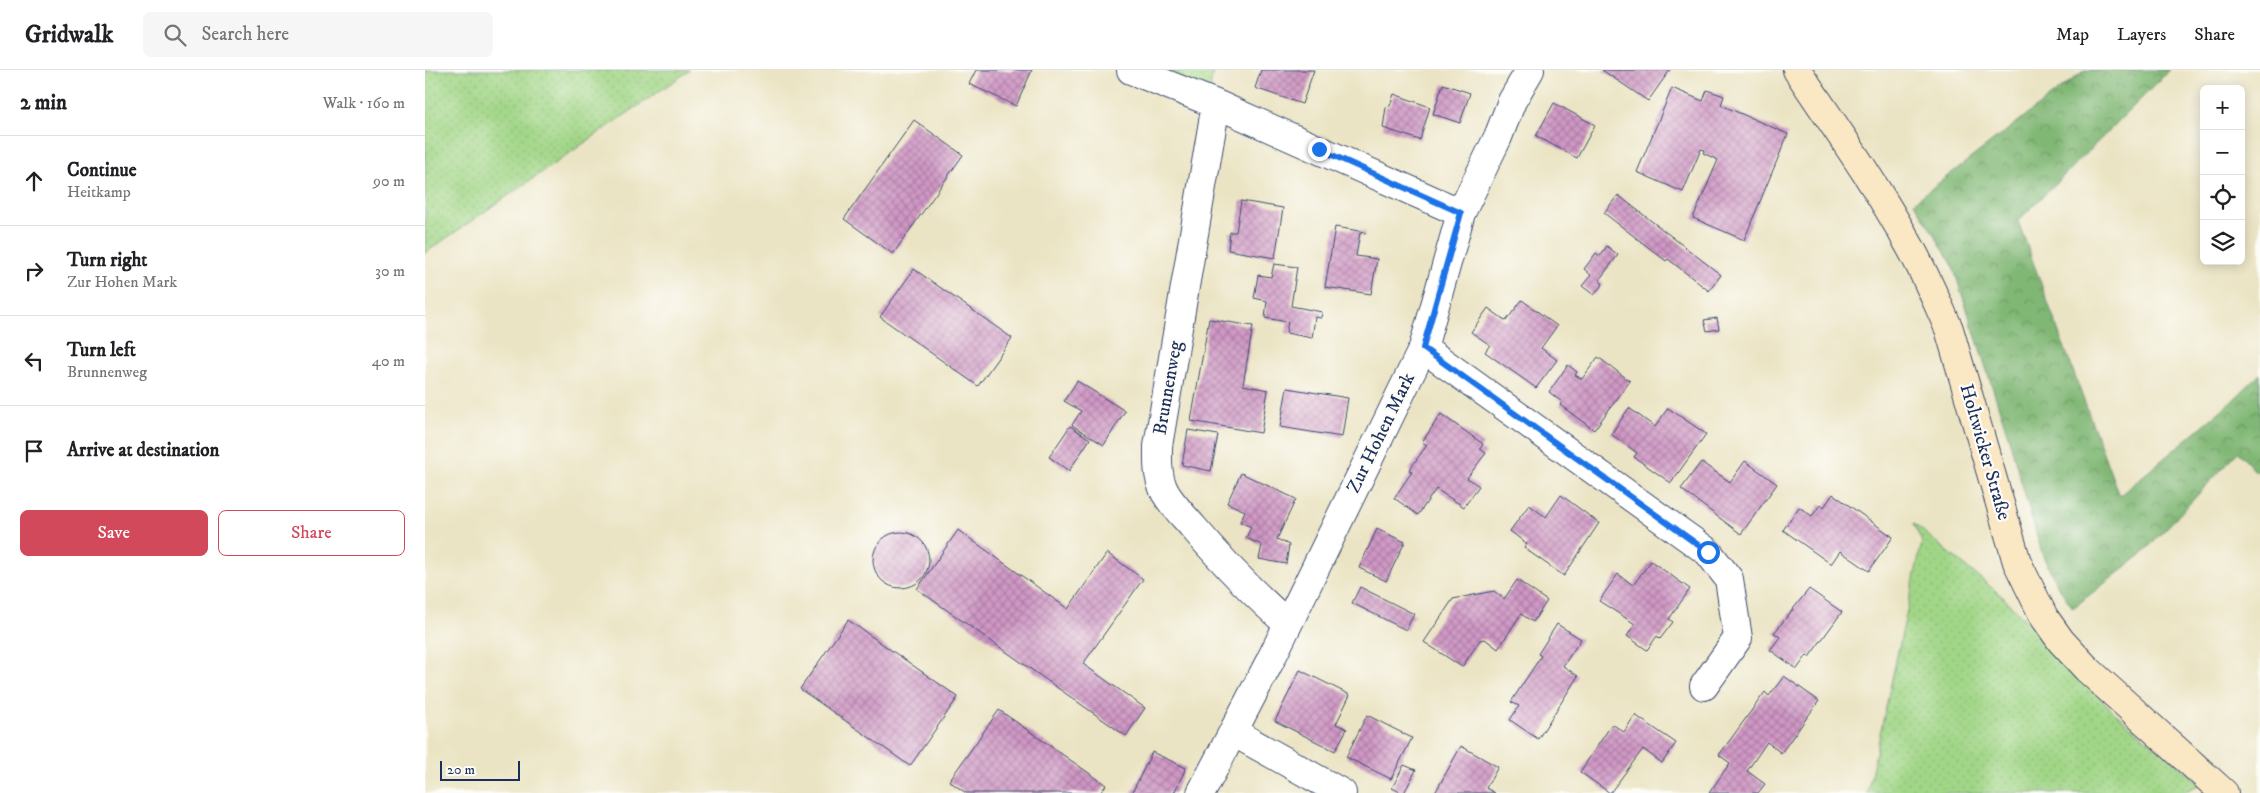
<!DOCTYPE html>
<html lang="en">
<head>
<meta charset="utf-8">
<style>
  :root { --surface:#fff; --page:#f6f6f6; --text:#202124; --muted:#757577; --line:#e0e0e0; --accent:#d1495b }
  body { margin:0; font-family:"IM FELL DW Pica",serif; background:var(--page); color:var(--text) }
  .controls { position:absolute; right:15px; top:15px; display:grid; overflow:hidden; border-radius:8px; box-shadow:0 2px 12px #0003 }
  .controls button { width:45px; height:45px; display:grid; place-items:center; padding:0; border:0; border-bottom:1px solid var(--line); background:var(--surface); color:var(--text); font:25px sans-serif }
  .scale { position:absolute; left:15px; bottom:12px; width:80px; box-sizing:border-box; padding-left:5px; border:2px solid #1b2f5e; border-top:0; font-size:14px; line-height:18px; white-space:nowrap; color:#1b2f5e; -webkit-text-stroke:4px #fdfcf7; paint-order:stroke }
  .stop { position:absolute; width:15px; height:15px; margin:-11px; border:4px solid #1a73e8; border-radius:50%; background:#fff }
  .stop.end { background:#1a73e8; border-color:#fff; box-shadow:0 1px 5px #0008 }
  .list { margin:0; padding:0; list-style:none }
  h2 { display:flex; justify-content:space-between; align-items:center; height:65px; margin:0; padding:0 20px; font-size:21px }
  h2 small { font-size:16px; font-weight:400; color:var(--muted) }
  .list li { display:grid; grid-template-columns:32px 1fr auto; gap:15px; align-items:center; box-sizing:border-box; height:90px; padding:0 20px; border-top:1px solid var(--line) }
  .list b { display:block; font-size:19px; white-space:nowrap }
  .list p { margin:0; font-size:16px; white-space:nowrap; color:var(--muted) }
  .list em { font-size:16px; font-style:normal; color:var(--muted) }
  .actions { display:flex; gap:10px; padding:15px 20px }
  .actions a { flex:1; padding:11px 0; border:1px solid var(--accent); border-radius:8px; text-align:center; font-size:18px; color:var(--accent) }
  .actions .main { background:var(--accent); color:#fff }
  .icon { flex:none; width:28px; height:28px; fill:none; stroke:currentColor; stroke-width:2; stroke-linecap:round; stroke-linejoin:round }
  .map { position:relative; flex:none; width:1835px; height:723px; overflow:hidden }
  header { display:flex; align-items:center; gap:30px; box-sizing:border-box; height:70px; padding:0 25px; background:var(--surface); border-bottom:1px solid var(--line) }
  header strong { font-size:24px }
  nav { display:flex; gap:28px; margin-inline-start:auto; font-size:18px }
  .search { width:350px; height:45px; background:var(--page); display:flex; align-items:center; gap:12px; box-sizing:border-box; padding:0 18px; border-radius:8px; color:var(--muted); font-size:19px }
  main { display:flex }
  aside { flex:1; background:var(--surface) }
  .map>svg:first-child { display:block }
  .grass { fill:url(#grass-dots); stroke:#5e8272 }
  .forest { fill:url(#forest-crowns); stroke:#4e7369 }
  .building { fill:url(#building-cross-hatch) }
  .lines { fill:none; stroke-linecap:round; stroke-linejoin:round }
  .street-casing { stroke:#3a4a6d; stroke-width:30 }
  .secondary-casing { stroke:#3a4a6d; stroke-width:30 }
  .street { stroke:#fff; stroke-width:28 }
  .secondary { stroke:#fae7c3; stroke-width:28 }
  .route { stroke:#1a73e8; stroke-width:6 }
  .labels { text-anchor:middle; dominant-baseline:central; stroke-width:4.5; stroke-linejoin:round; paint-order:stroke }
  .street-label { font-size:19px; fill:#1b2f5e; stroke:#fdfcf7 }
</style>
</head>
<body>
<header>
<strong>Gridwalk</strong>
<div class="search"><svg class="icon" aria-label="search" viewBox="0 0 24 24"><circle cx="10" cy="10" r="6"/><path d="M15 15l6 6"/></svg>Search here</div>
<nav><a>Map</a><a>Layers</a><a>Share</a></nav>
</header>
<main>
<aside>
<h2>2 min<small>Walk · 160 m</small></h2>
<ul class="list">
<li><svg class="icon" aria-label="ahead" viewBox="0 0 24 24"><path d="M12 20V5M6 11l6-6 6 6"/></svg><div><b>Continue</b><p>Heitkamp</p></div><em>90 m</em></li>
<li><svg class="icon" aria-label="right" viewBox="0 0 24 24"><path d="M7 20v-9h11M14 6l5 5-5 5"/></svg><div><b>Turn right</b><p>Zur Hohen Mark</p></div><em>30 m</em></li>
<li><svg class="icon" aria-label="left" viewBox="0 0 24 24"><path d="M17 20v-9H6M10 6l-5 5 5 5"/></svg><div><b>Turn left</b><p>Brunnenweg</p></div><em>40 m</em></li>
<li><svg class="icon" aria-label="arrive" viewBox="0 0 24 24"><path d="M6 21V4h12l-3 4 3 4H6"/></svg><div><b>Arrive at destination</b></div></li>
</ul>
<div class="actions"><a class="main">Save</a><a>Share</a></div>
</aside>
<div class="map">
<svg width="1835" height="723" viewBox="0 0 1835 723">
  <defs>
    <pattern id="grass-dots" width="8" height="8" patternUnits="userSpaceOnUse" patternTransform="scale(1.25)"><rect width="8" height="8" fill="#a1d687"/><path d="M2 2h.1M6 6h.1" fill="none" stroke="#8ab877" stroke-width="1.8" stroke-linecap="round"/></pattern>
    <pattern id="forest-crowns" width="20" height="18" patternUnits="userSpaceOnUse" patternTransform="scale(1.25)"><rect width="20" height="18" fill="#80b774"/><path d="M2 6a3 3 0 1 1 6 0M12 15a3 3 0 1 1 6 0" fill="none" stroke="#689562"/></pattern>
    <pattern id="building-cross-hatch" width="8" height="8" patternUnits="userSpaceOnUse" patternTransform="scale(1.25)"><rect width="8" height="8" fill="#d098c5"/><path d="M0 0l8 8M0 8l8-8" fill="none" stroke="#a87ca3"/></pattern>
  </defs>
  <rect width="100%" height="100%" fill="#fdfcf7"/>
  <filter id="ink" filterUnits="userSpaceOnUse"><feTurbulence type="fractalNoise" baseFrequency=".02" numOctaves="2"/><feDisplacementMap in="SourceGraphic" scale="10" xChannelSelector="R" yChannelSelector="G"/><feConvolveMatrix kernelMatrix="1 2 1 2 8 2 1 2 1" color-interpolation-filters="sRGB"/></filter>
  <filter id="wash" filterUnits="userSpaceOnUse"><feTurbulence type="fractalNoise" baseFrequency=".0096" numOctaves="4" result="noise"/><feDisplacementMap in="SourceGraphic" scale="20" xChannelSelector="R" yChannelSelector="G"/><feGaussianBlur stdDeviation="1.12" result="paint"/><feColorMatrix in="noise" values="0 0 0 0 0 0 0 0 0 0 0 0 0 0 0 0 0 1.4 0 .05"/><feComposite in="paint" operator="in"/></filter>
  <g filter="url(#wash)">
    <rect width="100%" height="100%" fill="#ebe4c4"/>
    <path class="grass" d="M0 0H265L0 183Z
      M735 0H788L785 20Z
      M1488 453 1578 527 1690 643 1776 714 1756 723H1442L1497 472Z"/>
    <path class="forest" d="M1660 0H1745L1593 151 1694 426 1806 332 1835 304V397L1831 402 1813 382 1716 485 1648 538 1632 515 1617 484 1581 359 1527 194 1489 132Z"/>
    <g id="blocks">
      <path class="building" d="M551 0H607L591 36 544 14Z
        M836 0H889L877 34 830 18Z
        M1177 0H1245L1223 31Z
        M1018 14 1045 23 1035 53 1008 44Z
        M1247 18 1278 31 1282 20 1299 26 1296 35 1363 64 1319 170 1268 148 1293 90 1278 83 1280 80 1276 79 1258 122 1212 102Z
        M969 24 1005 37 995 70 958 58 961 37 965 36Z
        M1129 33 1170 55 1152 88 1111 66Z
        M489 50 538 85 468 184 419 149Z
        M1193 125 1296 205 1284 221 1243 189 1241 191 1179 143Z
        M816 131 858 138 850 188 803 180 805 162H811Z
        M910 157 941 162 940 164 935 163 931 186 952 189 946 224 900 217Z
        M1182 176 1193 185 1174 210 1178 214 1169 225 1157 216 1166 205 1159 199 1171 183 1175 186Z
        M849 194 872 197 866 236 897 242 896 248 890 247 887 268 861 263 863 252 840 248 842 231 829 228 833 205 846 207Z
        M489 199 587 268 553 316 455 247Z
        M1097 230 1132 256 1116 278 1132 290 1111 318 1060 282 1065 275 1046 262 1063 238 1081 251Z
        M1292 248 1294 259 1282 261 1279 250Z
        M784 249 828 256 818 315 843 320 836 363 766 351Z
        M1173 287 1205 311 1169 360 1135 335 1137 332 1124 322 1143 295 1152 302 1150 305 1157 309Z
        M652 311 700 341 679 375 647 355 656 341 639 331Z
        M862 318 923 328 917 367 855 357Z
        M1204 338 1230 357 1243 338 1281 364 1246 413 1209 387 1212 383 1186 364Z
        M1016 344 1058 374 1055 379 1061 383 1042 408 1054 416 1039 437 1011 419 993 445 969 428 987 402 984 400 1002 375 997 372Z
        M645 356 665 369 644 401 624 387Z
        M763 360 793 365 786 401 757 395Z
        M1320 391 1352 414 1316 464 1256 419 1276 392 1305 412Z
        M816 403 871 429 852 469 864 475 861 494 834 489 837 475 821 468 826 457 815 452 820 441 802 433Z
        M1408 424 1468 467 1444 501 1415 481 1406 494 1358 460 1374 437 1387 446 1395 435 1399 437Z
        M1136 425 1174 453 1139 506 1099 478 1102 474 1085 461 1104 435 1121 447Z
        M952 459 980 472 961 511 934 498Z
        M533 460 643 539 682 483 718 509 658 594 720 638 701 666 492 519Z
        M448 490a28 28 0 1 1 56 0a28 28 0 1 1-56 0Z
        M1226 491 1265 519 1244 549 1248 552 1235 569 1232 566 1222 580 1202 566 1210 554 1174 531 1193 504 1208 515Z
        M1092 510 1122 531 1108 552 1096 544 1073 579 1060 569 1055 570 1037 597 999 572 1028 529 1069 521 1079 529Z
        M935 517 989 544 981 560 927 533Z
        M1384 519 1417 542 1384 587 1382 585 1372 599 1345 580 1355 567 1349 563Z
        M423 550 533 627 485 696 375 619Z
        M1132 554 1156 569 1138 596 1153 606 1113 669 1085 650 1094 636 1086 632 1116 586 1113 584Z
        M875 600 925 625 911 654 922 659 910 681 850 651Z
        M1359 606 1394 631 1356 683 1342 672 1322 701 1340 714 1333 723H1284L1305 693 1294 685 1340 622 1344 626Z
        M574 640 681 715 675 723H541L524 711Z
        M942 645 987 668 966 709 921 687Z
        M1210 645 1251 673 1237 693 1218 679 1185 723 1155 702 1187 654 1199 662Z
        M1036 676 1073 697 1061 718 1070 723H1010Z
        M727 682 761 698 749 723H707Z
        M979 695 991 700 979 723H977L967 718Z"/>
    </g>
  </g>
  <g filter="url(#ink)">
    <use href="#blocks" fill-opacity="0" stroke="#3a4a6d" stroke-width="1"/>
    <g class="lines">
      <g class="street-casing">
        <path id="street" d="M706 0 791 34 1036 143
          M791 34 733 376C733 390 732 404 738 418 744 432 758 445 768 457 798 492 828 524 863 554
          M998 278 1283 482 1304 509 1313 568 1279 616
          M808 662 917 723
          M776 723 844 593 998 278 1036 143 1073 67 1087 31 1105 0"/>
      </g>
      <g class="secondary-casing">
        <path id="secondary" d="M1372 0C1410 57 1450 113 1483 173 1499 201 1511 230 1524 259L1592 492 1619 547 1636 571 1662 599 1799 723"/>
      </g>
      <use href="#street" class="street"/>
      <use href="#secondary" class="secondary"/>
    </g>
  </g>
  <g class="lines" filter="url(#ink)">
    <path class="route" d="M894 79 1036 143 998 278 1283 482"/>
  </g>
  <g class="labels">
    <g class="street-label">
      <text transform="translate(743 318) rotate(-80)">Brunnenweg</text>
      <text transform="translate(956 363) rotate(-64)">Zur Hohen Mark</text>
      <text transform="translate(1560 382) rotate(74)">Holtwicker Straße</text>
    </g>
  </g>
</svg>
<div class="controls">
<button>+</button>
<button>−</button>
<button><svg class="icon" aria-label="locate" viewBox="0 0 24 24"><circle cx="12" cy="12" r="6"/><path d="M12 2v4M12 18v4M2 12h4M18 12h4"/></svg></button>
<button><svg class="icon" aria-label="layers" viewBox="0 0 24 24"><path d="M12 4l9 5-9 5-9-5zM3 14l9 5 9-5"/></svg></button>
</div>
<div class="scale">20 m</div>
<div class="stop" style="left:1283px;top:482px"></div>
<div class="stop end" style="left:894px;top:79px"></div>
</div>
</main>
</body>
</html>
